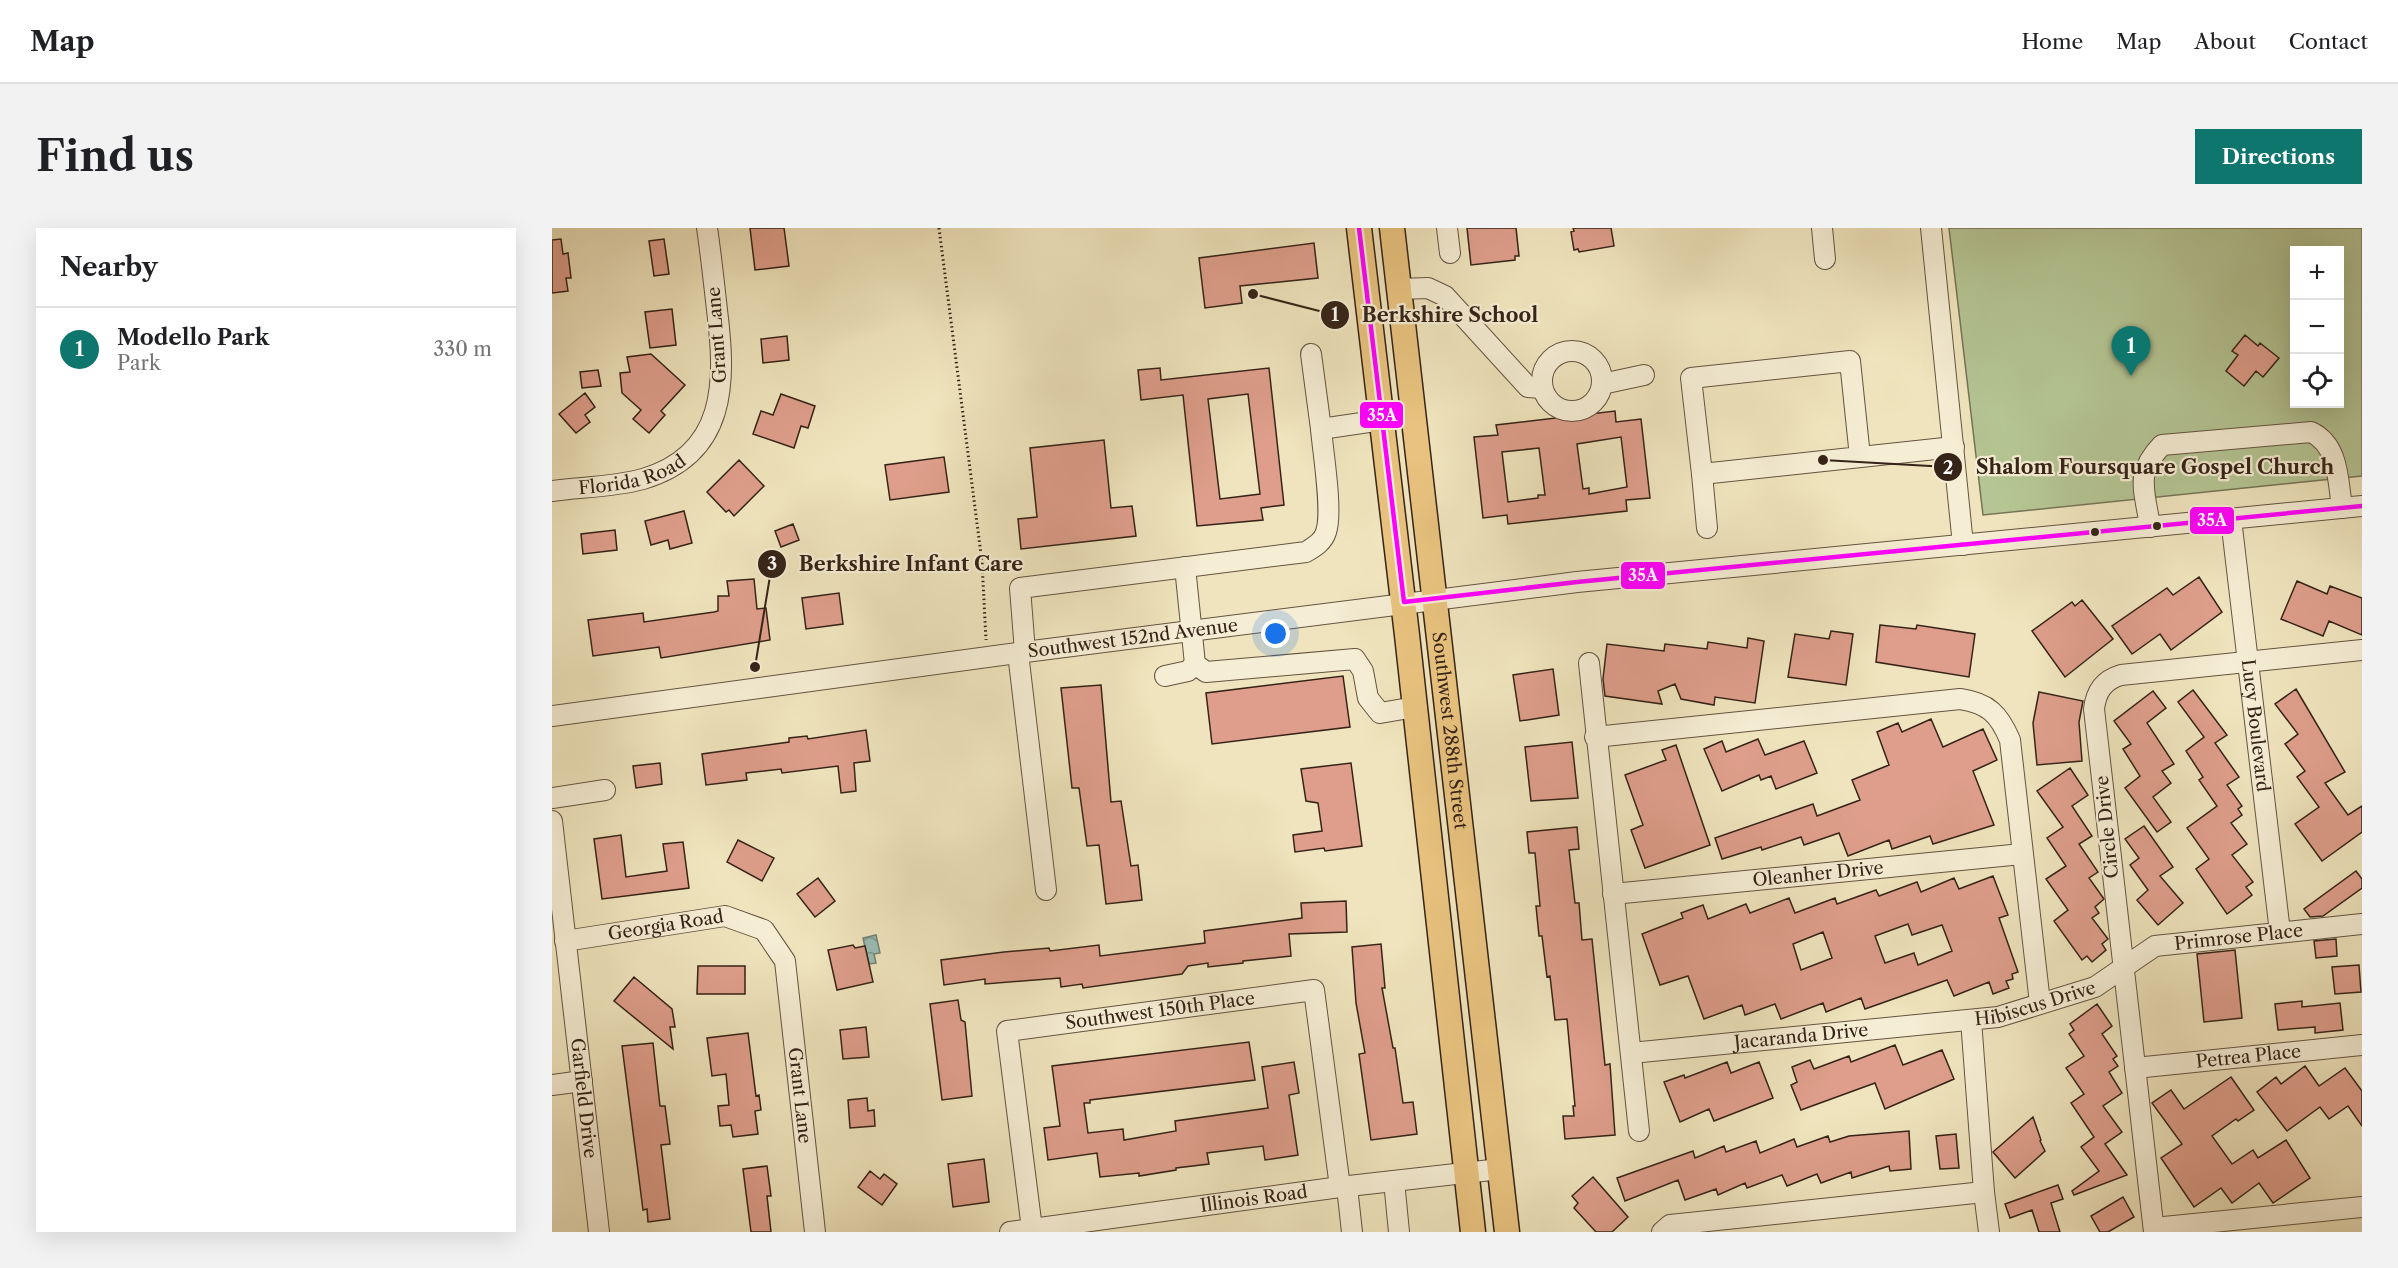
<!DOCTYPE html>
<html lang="en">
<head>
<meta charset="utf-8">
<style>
  :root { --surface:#fff; --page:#f2f2f2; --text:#202124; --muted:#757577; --line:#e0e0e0; --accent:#0f766e }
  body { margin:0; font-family:"Libre Caslon Text",serif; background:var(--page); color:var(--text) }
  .controls { position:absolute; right:18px; top:18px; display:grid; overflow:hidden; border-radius:0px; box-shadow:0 6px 24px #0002 }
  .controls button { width:54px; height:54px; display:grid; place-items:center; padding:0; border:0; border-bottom:2px solid var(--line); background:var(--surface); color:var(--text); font:30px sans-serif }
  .you { position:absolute; left:724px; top:406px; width:21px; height:21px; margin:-15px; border:4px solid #fff; border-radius:50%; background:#1a73e8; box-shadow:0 0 0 9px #1a73e833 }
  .badge { display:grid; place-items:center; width:39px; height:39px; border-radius:50%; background:var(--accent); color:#fff; font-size:20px; font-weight:700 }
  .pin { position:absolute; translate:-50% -50px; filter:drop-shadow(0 2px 3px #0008) }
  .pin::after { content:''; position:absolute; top:32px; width:21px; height:18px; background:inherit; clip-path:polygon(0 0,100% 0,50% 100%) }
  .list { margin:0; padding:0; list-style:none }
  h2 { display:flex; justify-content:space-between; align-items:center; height:78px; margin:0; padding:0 24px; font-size:26px }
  h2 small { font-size:20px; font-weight:400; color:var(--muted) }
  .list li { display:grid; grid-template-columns:39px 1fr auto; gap:18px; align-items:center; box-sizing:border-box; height:84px; padding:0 24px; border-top:2px solid var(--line) }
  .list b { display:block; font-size:22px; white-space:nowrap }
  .list p { margin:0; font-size:20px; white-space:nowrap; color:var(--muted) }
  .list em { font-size:20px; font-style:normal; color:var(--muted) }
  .icon { flex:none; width:33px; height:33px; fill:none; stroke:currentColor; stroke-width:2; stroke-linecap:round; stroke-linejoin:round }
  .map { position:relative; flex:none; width:1810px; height:1004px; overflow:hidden; border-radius:0px }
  header { display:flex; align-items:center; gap:36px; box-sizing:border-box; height:84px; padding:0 30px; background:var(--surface); border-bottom:2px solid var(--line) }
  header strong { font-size:28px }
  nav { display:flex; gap:33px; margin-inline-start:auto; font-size:21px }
  .intro { display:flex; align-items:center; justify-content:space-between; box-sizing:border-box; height:144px; padding:0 36px }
  h1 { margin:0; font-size:42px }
  .button { padding:15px 27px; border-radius:0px; background:var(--accent); color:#fff; font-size:21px; font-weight:700 }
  main { display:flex; gap:36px; padding:0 36px }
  aside { flex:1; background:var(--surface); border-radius:0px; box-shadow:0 6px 24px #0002 }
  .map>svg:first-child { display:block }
  .park { fill:#b5c594; stroke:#757456; stroke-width:1.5; fill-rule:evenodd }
  .water { fill:url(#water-waves); stroke:#728076; stroke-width:1.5 }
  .building { fill:#de9e8b; stroke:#352317; stroke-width:1.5; fill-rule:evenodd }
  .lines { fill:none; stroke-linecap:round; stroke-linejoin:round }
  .minor-casing { stroke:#645340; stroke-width:22 }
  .major-casing { stroke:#352317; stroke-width:27 }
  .path { stroke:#352317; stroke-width:3; stroke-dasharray:1.5 3; stroke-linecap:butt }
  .minor { stroke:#f5edd4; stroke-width:20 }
  .major { stroke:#e8c27e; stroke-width:24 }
  .bus-1-casing { stroke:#f5edd4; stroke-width:9 }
  .bus-1 { stroke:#f0f; stroke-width:4.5 }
  .bus-dot { fill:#352317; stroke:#f5edd4; stroke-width:2 }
  .labels { text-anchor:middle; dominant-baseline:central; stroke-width:4.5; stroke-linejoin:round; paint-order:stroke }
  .street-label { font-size:18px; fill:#352317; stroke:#f5edd4 }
  .leader { fill:none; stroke:#352317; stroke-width:2 }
  .callout-dot { fill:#352317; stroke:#f5edd4; stroke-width:2 }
  .mark-label { font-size:18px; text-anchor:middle; font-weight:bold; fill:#fff }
  .callout-label { font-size:20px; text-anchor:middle; font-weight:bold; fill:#352317; stroke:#f5edd4; stroke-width:4.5; stroke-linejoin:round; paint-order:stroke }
  .line-badge { stroke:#f5edd4; stroke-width:2 }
  .badge-label { font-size:16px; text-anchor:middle; font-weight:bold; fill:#fff }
</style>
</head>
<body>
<header>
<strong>Map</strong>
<nav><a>Home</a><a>Map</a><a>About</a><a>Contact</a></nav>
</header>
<div class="intro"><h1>Find us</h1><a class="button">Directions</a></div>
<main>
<aside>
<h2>Nearby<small></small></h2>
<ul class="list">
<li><span class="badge">1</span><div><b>Modello Park</b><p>Park</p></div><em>330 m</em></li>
</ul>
</aside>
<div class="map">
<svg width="1810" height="1004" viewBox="0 0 1810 1004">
  <defs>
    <pattern id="water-waves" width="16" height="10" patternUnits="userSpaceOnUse" patternTransform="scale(1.5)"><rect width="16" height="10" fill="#9abeb6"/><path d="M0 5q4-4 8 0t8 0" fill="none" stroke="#7e9a93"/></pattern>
  </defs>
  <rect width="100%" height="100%" fill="#efe4bd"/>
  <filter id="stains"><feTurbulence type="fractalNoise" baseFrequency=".00333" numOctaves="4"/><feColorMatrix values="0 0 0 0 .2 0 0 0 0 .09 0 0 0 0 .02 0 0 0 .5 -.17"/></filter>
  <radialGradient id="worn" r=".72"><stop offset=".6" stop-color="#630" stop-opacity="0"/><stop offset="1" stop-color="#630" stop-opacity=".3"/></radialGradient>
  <path class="park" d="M1397 0H1810V248L1431 287ZM1742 22H1788V176H1742Z"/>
  <path class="water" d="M324 707 328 725 322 726 324 735 317 736 311 710Z"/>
  <path class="building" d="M198 0H232L237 38 203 42Z
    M915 0H964L967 28H963V32L919 37Z
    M1021 0H1059L1062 18 1027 24 1026 21 1022 22 1019 4 1022 3Z
    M9 11 11 26 16 25 19 50H14L16 63 0 65V12Z
    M112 11 117 46 102 48 97 13Z
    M762 15 766 50 688 58 690 75 653 80 647 30Z
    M120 81 124 117 98 120 93 84Z
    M1693 107 1706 118 1708 115 1727 130 1711 149 1704 143 1692 158 1674 143 1686 127 1680 123Z
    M235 108 237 132 211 135 209 111Z
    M99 126 133 157 109 183 113 187 97 205 81 191 89 182 70 165 68 145 78 144 75 129Z
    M608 140 609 152 717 140 732 277 709 280 711 292 645 298 631 167 589 172 586 142ZM696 166 708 266 668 271 656 171Z
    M46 142 49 158 30 160 28 144Z
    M33 165 43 179 33 187 38 194 24 205 7 186Z
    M229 166 263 178 256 200 249 198 242 220 201 206 209 183 221 187Z
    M1063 183 1064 194 1089 191 1098 270 1074 272 1075 283 956 296 955 287 931 290 922 209 946 207 944 197ZM1069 209 1075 259 1037 266V260L1031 261 1025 216ZM987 220 993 267H986V270L956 274 950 224Z
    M552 212 559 280 580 278 584 308 469 321 466 291 485 289 478 220Z
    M392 229 397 264 338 272 333 237Z
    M187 232 212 258 182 288 177 282 174 284 155 264Z
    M132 283 140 315 118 321 116 312 99 317 93 293Z
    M241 296 247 312 229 319 223 303Z
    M63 302 65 322 31 326 29 306Z
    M1647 349 1670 384 1619 422 1608 406 1580 426 1560 398 1615 360 1621 367Z
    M202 351 205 381 214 380 218 412 109 430 107 419 41 428 36 392 91 385 92 394 162 384 166 383V368H177L175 353Z
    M1745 353 1775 366 1778 358 1810 370V407L1777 393 1771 408 1729 391Z
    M287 365 291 396 254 401 250 370Z
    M1530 372 1561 411 1513 449 1480 403 1520 374 1523 378Z
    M1328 397 1364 401 1365 397 1423 406 1417 449 1324 434Z
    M1279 403 1301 406 1294 457 1236 449 1243 406 1277 411Z
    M1196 410 1212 413 1203 475 1163 469 1162 477 1129 471 1123 456 1106 463 1110 476 1053 468 1051 451 1055 416 1112 423 1113 416 1155 421 1156 414 1195 420Z
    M1001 441 1007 487 968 493 961 447Z
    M791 448 798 499 660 516 654 465Z
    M549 457 559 574 569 573 579 638 586 637 590 672 554 676 547 617 535 618 527 560H520L509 460Z
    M1744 461 1793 544 1773 555 1796 587 1810 578V604L1770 633 1743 596 1767 579 1745 549 1753 543 1733 516 1746 506 1723 476Z
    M1641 462 1675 507 1663 515 1687 549 1675 557 1690 578 1686 581 1690 587 1679 595 1695 616 1680 627 1701 654 1694 659 1700 667 1675 686 1644 641 1657 631 1635 600 1665 578 1647 552 1651 549 1634 523 1652 509 1626 474Z
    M1601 463 1614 480 1595 495 1622 536 1610 543 1619 555 1601 569 1619 594 1605 604 1573 560 1588 548 1571 521 1579 516 1562 493Z
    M1487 464 1531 473 1527 494 1530 533 1485 537 1481 495Z
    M1379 491 1391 519 1431 501 1445 532 1421 543 1442 597 1381 616 1378 608 1340 621 1337 612 1296 628 1287 605 1252 617 1249 609 1210 622 1209 619 1170 631 1163 610 1261 576 1265 588 1308 572 1300 552 1337 537 1325 504 1346 495 1350 504Z
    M314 502 318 533 302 535 304 563 289 565 286 538 230 545 229 541 194 545 195 552 154 557 150 526 237 514V510L255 508 256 511Z
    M1206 511 1213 527 1252 513 1265 545 1224 561 1219 548 1209 552 1207 547 1170 563 1152 521 1170 513 1174 524Z
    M1020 514 1026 570 979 573 973 519Z
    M1124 517 1158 617 1093 640 1079 602 1091 597 1073 547 1114 532 1110 522Z
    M108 535 110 556 84 560 81 538Z
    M799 535 810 618 773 623 772 620 743 624 741 607 770 603 766 575 754 573 749 541Z
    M1518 540 1536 567 1520 578 1540 608 1527 616 1546 644 1537 650 1552 671 1543 679 1547 685 1540 690 1556 711 1550 716 1554 722 1540 734 1535 728 1530 732 1502 693 1516 682 1494 651 1514 638 1495 610 1511 599 1485 563Z
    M1592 598 1621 639 1608 648 1631 675 1606 697 1585 672 1596 662 1578 637 1587 630 1573 611Z
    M1025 599 1027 621 1017 622 1023 675H1027L1030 712 1040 711 1053 837 1058 836 1063 907 1013 911 1011 888H1022L1021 878H1023L1015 791 1003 792 998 748 995 749 990 708H987L984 678H988L983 625H977L975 604Z
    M69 607 74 649 115 643 111 616 131 614 137 660 50 671 42 611Z
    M186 612 222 630 210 653 175 634Z
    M1804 643 1810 651V660L1771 688 1758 689 1752 681Z
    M1441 648 1456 687 1447 690 1466 744 1460 746 1461 751 1454 753 1457 760 1441 766 1437 754 1402 768 1395 752 1313 781 1309 770 1274 784 1271 775 1229 791 1223 776 1193 787 1190 777 1152 791 1136 748 1108 757 1090 706 1131 690 1129 685 1151 677 1156 691 1194 676 1198 685 1237 670 1243 685 1283 670 1285 676 1324 662 1327 668 1365 654 1369 664 1402 650 1407 661ZM1356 696 1360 707 1390 697 1400 723 1366 737 1362 725 1333 735 1323 708ZM1271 704 1280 730 1249 742 1241 716Z
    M266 650 283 673 263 689 245 666Z
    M794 673 795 704 737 706 739 728 691 733V735L656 739V735L636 738 630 746 531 760 530 756 509 759 508 750 433 756V751L392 757 389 732 452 724 497 720 498 723 547 717 548 728 653 715 652 703 750 690 749 675Z
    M1784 711 1785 728 1764 730 1762 713Z
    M829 716 833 760H830L841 820H843L851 875 861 874 865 906 819 912 807 826 813 825 804 775 800 719Z
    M301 717 303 720 313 718 321 754 285 762 276 722Z
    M1683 722 1690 790 1652 794 1645 726Z
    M1807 737 1809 764 1783 766 1780 739Z
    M146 738H193V766H145Z
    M82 749 120 781 123 799H118L121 821 62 773Z
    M406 772 409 792 413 794 420 868 390 872 378 776Z
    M1750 773V779L1788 775 1791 802 1763 805V799L1726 802 1723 776Z
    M1545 776 1560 798 1550 806 1565 828 1561 831 1566 838 1557 844 1570 865 1551 878 1570 904 1553 916 1575 947 1522 967 1520 963 1547 943 1529 919 1542 909 1519 875 1532 866 1514 840 1532 828 1517 806 1522 802 1518 796Z
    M314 799 317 829 291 831 288 802Z
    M196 805 204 868 207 867 209 882 203 883 206 906 181 909 179 897 168 898 166 878 177 877 174 846 160 848 155 810Z
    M697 814 703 852 538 872V875H532L536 905 571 901 572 912 624 903 623 893 716 880 710 839 742 834 747 865 737 867 746 927 713 932 711 918 655 925 657 936 624 940V942L587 948V945L548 949 545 925 496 932 492 900 508 898 500 838Z
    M101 815 108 878H113L118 916 109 917 118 991 96 994 95 981 91 982 70 818Z
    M1343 817 1351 837 1390 822 1402 851 1333 881 1323 855 1249 882 1239 857 1245 854 1240 839 1258 832 1262 841 1297 828 1299 834Z
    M1175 834 1179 845 1207 834 1221 870 1162 893 1157 881 1128 894 1112 854 1132 847 1133 850Z
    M1753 838 1767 858 1793 840 1810 863V898L1796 878 1777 891 1768 879 1735 903 1705 864 1724 849 1729 856Z
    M1679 849 1702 882 1686 893 1684 891 1660 908 1680 936 1701 922 1706 930 1734 912 1758 950 1721 975 1707 955 1680 975 1669 960 1642 979 1609 930 1630 916 1600 875 1619 862 1632 881Z
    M315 870 316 883 322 882 323 898 298 900 296 872Z
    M1481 889 1489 912 1488 913 1493 923 1463 950 1441 924Z
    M1357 903 1359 941 1338 943 1337 938 1300 950 1299 944 1269 955 1265 946 1235 958 1230 947 1195 960 1193 955 1166 967 1164 961 1133 972 1126 952 1073 973 1065 950 1141 923 1143 930 1172 918 1174 924 1204 913 1208 925 1242 911 1245 919 1276 908 1278 914 1297 908Z
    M1404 906 1407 940 1388 941 1384 908Z
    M432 931 437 974 401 979 396 936Z
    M215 938 219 968H215L219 1004H199L191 941Z
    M318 943 328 951 332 946 345 956 330 977 306 959Z
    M1041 949 1076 989 1060 1004H1044L1022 980 1026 975 1020 968Z
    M1506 957 1511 971 1499 975 1508 1004H1487L1480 982 1458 990 1453 976Z
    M1571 969 1582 989 1556 1004H1548L1539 988Z"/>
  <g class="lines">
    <g class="minor-casing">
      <g id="minor">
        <path d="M895 0 898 25"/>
        <path d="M1270 0 1273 31"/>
        <path d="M1379 0 1411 317"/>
        <path d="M847 61 876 60 893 68 976 159 990 160"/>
        <circle cx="1020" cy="153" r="30"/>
        <path d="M759 126 769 201"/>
        <path d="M1050 156 1092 147"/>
        <path d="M1308 229 1298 133 1139 150 1150 246 1402 219"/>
        <path d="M1150 246 1155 300"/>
        <path id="s1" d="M0 263C30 259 62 259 91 251 175 226 174 154 165 82 162 55 159 27 155 0"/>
        <path id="s2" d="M1679 291 1728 704"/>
        <path d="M1598 299C1593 262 1582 246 1610 217L1759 204C1787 217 1786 253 1790 280"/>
        <path d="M633 339 643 436 654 444 803 431 811 443 816 470 828 485 863 479"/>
        <path d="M473 424 468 360 754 324C762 319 771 314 774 304 781 284 771 225 769 201L830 192"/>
        <path d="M466 425 494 662"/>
        <path d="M1037 435 1087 903"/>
        <path d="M613 448 636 443 643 436"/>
        <path id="s3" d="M0 488 473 424 1025 354 1810 278"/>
        <path d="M1043 509 1408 471C1436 475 1447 486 1458 512L1488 775"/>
        <path d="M0 570 53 562"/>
        <path id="s4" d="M0 593 47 1004"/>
        <path id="s5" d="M1061 666 1470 626"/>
        <path id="s6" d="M13 713 173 688 212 702 233 733 263 1004"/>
        <path d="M1419 792 1432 964 1437 1004"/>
        <path id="s7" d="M1079 825 1446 789 1543 759 1603 718 1810 696"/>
        <path id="s8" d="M1583 840 1810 817"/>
        <path d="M0 857 30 853"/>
        <path d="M842 953 847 1004"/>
        <path d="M795 959 800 1004"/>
        <path d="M1602 1000 1810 979"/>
        <path id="s9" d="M480 1001 455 803 762 762 788 959"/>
        <path id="s10" d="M458 1004 788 959 948 941"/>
        <path d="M1110 1004 1118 997 1432 964"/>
        <path d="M1602 1004 1542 481C1544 463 1552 452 1569 447L1810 422"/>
      </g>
    </g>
    <g class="major-casing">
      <g id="major">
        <path d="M807 0 855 407 921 1004"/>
        <path id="s11" d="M840 0 955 1004"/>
      </g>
    </g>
    <path class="path" d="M387 0 430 334 434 412"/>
    <use href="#minor" class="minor"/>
    <use href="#major" class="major"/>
    <g class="bus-1-casing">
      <path id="bus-1" d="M807 0 852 374
        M852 374 1025 354 1810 278"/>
    </g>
    <use href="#bus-1" class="bus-1"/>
  </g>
  <g class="bus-dot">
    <circle cx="1605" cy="298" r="5"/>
    <circle cx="1543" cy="304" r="5"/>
  </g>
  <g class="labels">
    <g class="street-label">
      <text transform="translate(165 107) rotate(-94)">Grant Lane</text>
      <text stroke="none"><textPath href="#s1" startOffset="82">Florida Road</textPath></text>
      <text stroke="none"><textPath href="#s3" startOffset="586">Southwest 152nd Avenue</textPath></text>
      <text stroke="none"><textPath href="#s2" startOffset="208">Lucy Boulevard</textPath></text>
      <text stroke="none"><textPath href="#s11" startOffset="506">Southwest 288th Street</textPath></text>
      <text transform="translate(1555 599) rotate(-96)">Circle Drive</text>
      <text stroke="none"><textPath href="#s5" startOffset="206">Oleanher Drive</textPath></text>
      <text stroke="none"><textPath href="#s6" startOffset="102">Georgia Road</textPath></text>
      <text stroke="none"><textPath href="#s7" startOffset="627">Primrose Place</textPath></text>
      <text stroke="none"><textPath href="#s7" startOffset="408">Hibiscus Drive</textPath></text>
      <text stroke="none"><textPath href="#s9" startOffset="354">Southwest 150th Place</textPath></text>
      <text stroke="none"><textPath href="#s7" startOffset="171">Jacaranda Drive</textPath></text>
      <text stroke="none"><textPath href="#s8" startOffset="114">Petrea Place</textPath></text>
      <text stroke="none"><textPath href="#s6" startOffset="376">Grant Lane</textPath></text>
      <text stroke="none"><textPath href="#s4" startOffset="279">Garfield Drive</textPath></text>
      <text stroke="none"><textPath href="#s10" startOffset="246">Illinois Road</textPath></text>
    </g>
  </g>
  <path class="leader" d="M701 66L783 87M1271 232L1396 239M203 439L220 336"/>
  <g class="callout-dot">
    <circle cx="701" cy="66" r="6"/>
    <circle cx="1271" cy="232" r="6"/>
    <circle cx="203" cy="439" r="6"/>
    <circle cx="783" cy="87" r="15"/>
    <circle cx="1396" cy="239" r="15"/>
    <circle cx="220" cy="336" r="15"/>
  </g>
  <g class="mark-label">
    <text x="783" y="93">1</text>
    <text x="1396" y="246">2</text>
    <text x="220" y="342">3</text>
  </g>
  <g class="callout-label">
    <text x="898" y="94">Berkshire School</text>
    <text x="1603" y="246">Shalom Foursquare Gospel Church</text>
    <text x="359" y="343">Berkshire Infant Care</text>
  </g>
  <g class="line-badge">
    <rect x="807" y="173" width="45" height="28" rx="6" fill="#f0f"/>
    <rect x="1637" y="278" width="46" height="29" rx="6" fill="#f0f"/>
    <rect x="1068" y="333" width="46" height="29" rx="6" fill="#f0f"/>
  </g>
  <g class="badge-label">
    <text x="830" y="193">35A</text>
    <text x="1660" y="298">35A</text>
    <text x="1091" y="353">35A</text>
  </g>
  <rect width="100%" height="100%" filter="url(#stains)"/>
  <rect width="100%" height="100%" fill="url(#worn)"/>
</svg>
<div class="controls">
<button>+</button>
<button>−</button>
<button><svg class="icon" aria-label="locate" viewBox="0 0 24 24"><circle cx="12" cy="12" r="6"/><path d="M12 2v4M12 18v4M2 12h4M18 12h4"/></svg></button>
</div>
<div class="you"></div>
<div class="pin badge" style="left:1579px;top:148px">1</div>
</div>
</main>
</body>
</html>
